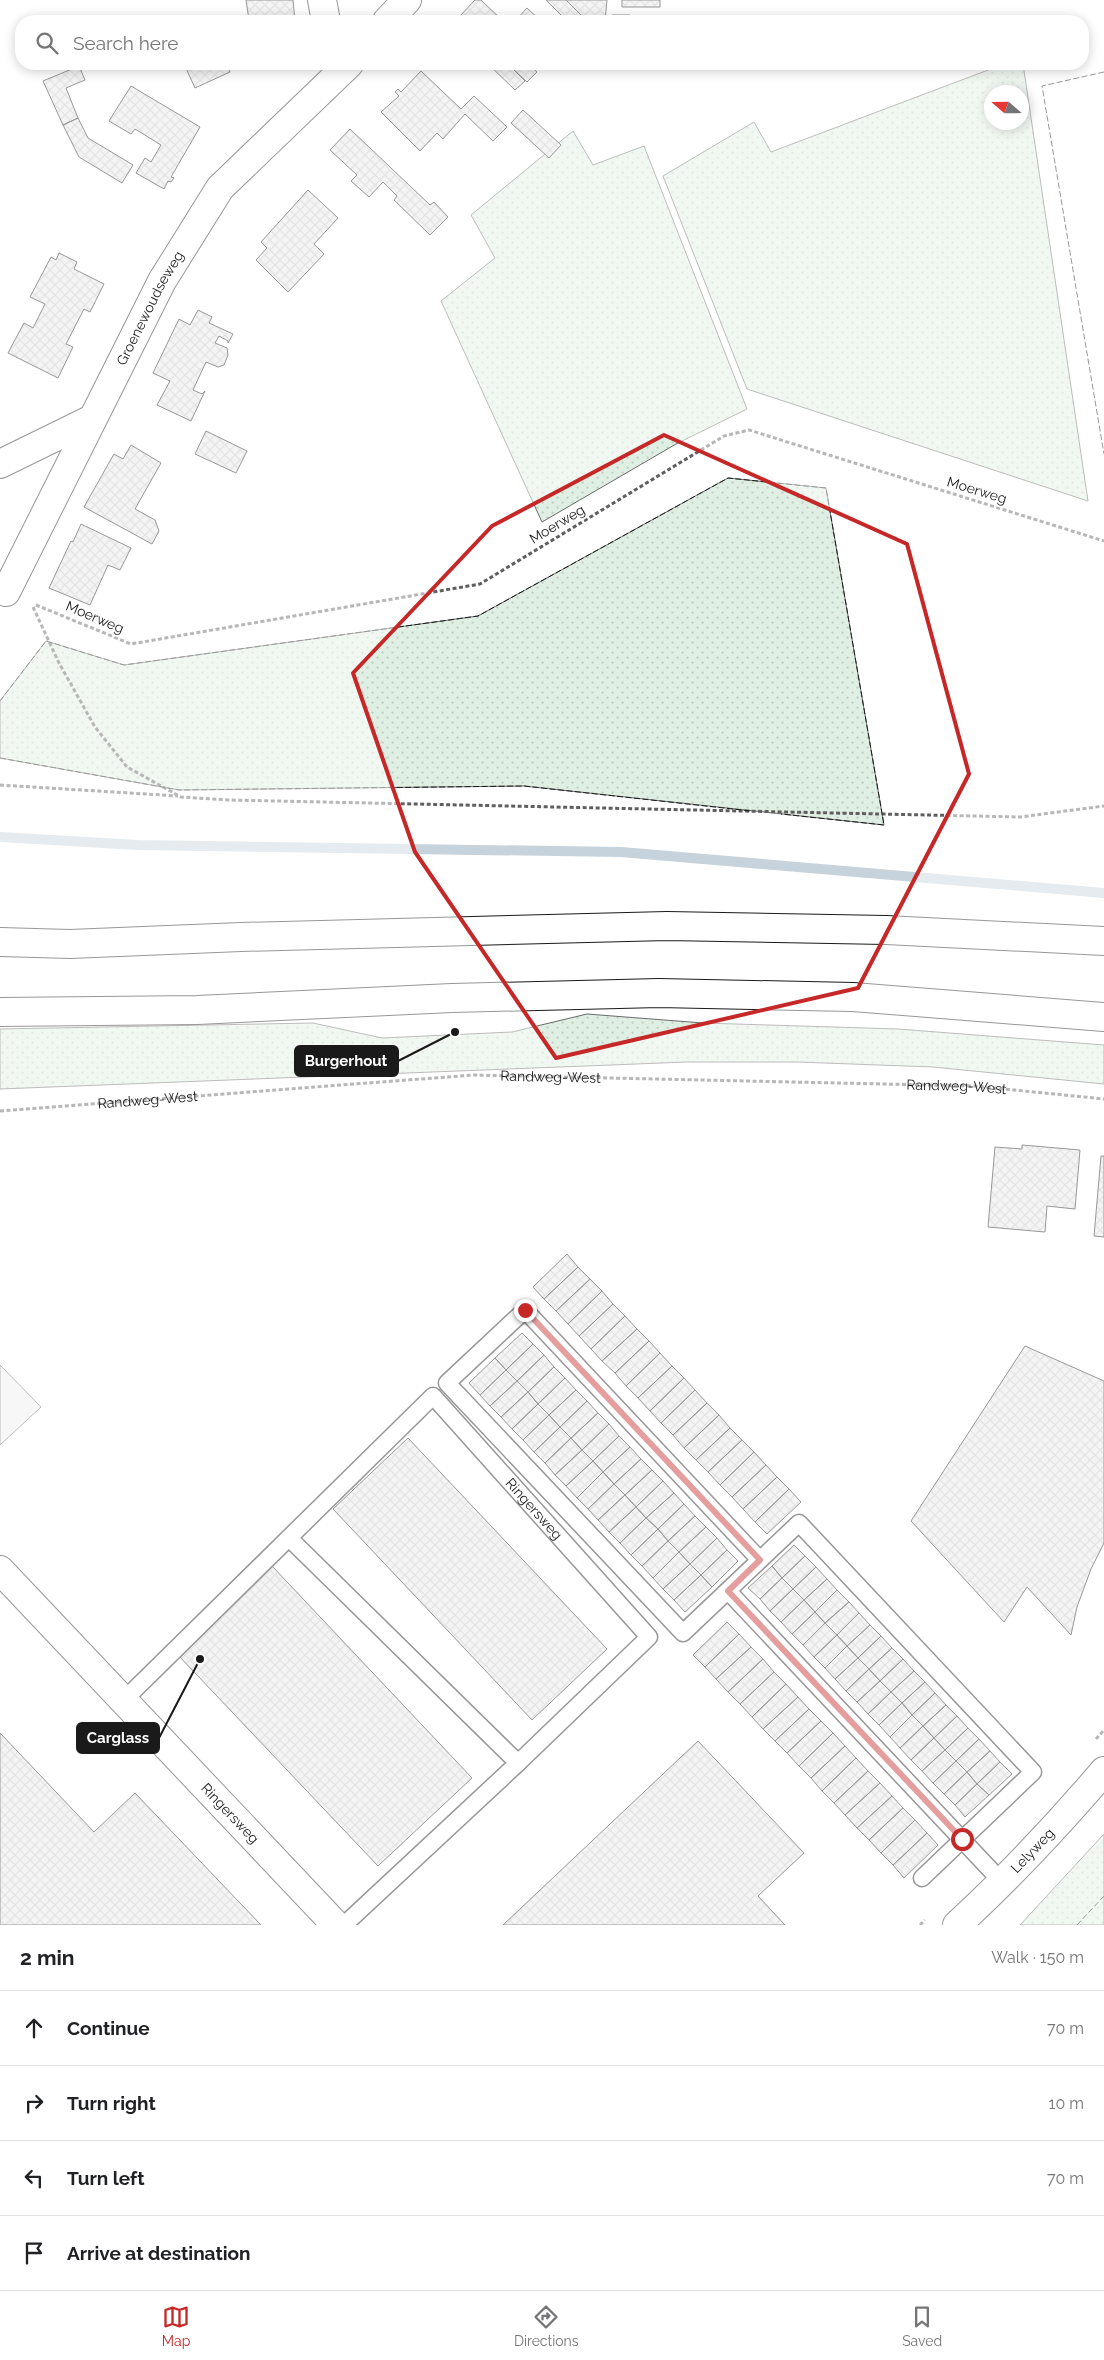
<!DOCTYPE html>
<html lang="en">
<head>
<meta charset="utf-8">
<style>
  :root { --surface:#fff; --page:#f6f6f6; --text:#202124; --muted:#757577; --line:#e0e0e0; --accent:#c62828 }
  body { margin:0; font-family:Raleway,sans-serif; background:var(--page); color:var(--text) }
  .compass { position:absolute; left:984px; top:85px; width:45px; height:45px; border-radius:50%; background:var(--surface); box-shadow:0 2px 12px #0003; rotate:290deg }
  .stop { position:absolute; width:15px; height:15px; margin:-11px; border:4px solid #c62828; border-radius:50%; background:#fff }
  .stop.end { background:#c62828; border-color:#fff; box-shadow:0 1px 5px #0008 }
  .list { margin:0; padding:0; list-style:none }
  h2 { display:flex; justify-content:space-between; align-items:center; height:65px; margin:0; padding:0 20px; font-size:21px }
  h2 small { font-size:16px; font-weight:400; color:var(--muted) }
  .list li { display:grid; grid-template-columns:32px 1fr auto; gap:15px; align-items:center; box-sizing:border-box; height:75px; padding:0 20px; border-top:1px solid var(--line) }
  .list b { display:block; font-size:19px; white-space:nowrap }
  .list em { font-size:16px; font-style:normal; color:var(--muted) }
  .icon { flex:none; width:28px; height:28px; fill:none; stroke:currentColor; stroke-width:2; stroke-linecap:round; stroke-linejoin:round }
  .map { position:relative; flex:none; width:1104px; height:1925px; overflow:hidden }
  .search { position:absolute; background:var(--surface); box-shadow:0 2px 12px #0003; left:15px; right:15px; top:15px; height:55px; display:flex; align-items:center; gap:12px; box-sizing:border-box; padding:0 18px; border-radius:20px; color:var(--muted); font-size:19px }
  .sheet { height:365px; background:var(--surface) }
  nav { display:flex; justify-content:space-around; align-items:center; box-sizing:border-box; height:70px; border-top:1px solid var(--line); background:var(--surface); font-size:14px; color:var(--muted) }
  nav a { display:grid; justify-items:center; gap:2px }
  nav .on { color:var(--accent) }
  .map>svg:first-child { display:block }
  .grass { fill:url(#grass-dots); stroke:#6a6a6a; fill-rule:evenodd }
  .parking { fill:#ededed; stroke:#6a6a6a }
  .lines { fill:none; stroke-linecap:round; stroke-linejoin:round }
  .stream { stroke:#c6d2dc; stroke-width:10 }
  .building { fill:url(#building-cross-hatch); stroke:#1a1a1a }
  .lane-casing { stroke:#1a1a1a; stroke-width:19 }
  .street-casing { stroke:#1a1a1a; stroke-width:30 }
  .secondary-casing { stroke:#1a1a1a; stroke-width:30 }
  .primary-casing { stroke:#1a1a1a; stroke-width:30 }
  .path { stroke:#5f5f5f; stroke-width:3; stroke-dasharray:4 2.5; stroke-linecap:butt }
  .lane { stroke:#fff; stroke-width:16 }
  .street { stroke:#fff; stroke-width:28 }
  .secondary { stroke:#fff; stroke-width:28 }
  .primary { stroke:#fff; stroke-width:28 }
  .fence { stroke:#1a1a1a; stroke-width:1; stroke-dasharray:6 2.5; stroke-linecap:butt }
  .route { stroke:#c62828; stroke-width:6 }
  .marked { fill:none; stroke:#c62828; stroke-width:4; stroke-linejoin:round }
  .labels { text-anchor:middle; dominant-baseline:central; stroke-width:4; stroke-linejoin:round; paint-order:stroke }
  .street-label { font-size:14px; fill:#1a1a1a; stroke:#fff }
  .leader { fill:none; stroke:#1a1a1a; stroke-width:2 }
  .callout-dot { fill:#1a1a1a; stroke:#fff; stroke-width:2 }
  .callout { fill:#1a1a1a; stroke:#1a1a1a; stroke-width:2 }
  .callout-label { font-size:15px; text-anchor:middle; font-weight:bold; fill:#fff }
</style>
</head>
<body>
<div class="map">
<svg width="1104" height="1925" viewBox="0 0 1104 1925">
  <defs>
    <pattern id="grass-dots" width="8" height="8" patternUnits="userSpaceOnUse" patternTransform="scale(1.25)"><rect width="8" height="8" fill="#e0efe3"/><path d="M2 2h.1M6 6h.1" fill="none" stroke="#c0ccc2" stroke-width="1.8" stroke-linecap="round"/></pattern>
    <pattern id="building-cross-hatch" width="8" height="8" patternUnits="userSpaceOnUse" patternTransform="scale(1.25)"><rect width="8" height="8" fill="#e6e6e6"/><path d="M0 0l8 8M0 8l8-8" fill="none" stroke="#c5c5c5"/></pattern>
  </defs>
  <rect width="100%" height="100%" fill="#fff"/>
  <path class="grass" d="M1004 64H1023L1088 501 747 389 663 176 754 122 771 152ZM1022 92V122H992V92Z
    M573 131 593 165 644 146 747 409 676 444 542 522 441 301 495 258 471 215Z
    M728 478 826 488 884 825 524 786 179 790 0 758V701L46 641 124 665 478 616Z
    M587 1014 703 1023 898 1029 1104 1045V1084L933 1067 797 1062H687L0 1089V1029L313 1023 382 1038 512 1032Z
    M1104 1834V1925H1020Z"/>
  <path class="parking" d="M0 1365 41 1407 0 1445Z"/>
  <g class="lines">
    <path class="stream" d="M0 837 138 845 621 852 1104 893"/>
  </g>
  <path class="building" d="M246 0H293L295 21H251L249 20Z
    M475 0H481L503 21H464L459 17Z
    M546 0H566L587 21H567Z
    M566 0H607L605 21H587Z
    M622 0H660V7H622Z
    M527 8 541 21H518L516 20Z
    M612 15H630L631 21H613Z
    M184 64H226L230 72 195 88Z
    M488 64H508L525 81 515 90Z
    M508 64H528L537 72 527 82Z
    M79 66 85 80 66 88 78 118 63 125 43 81Z
    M421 71 461 109 474 96 507 127 493 141 465 114 443 139 437 133 420 151 381 112 399 96 395 92 398 89 401 92Z
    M131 86 200 127 171 177 174 178 171 182 168 181 164 189 136 173 145 158 151 162 161 145 135 129 131 134 109 121Z
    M523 110 561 145 549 158 511 123Z
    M78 118 88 138 133 165 122 183 79 157 63 125Z
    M350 129 430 205 434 202 448 217 430 235 394 200 397 196 383 182 369 197 351 181 357 175 330 150Z
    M308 190 338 218 314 244 324 254 288 292 256 260 267 248 261 242Z
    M59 253 77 262 74 269 104 284 90 312 84 309 66 344 73 347 58 378 8 353 24 323 33 328 45 304 30 297 51 257 56 260Z
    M198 310 212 317 209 323 233 334 228 343V341L219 336 215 343 227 348 228 355 224 365 218 367 206 362 193 390 202 394 205 391 191 421 157 405 170 381 153 373 179 319 190 325Z
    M206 431 247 451 236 473 195 454Z
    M131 445 161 463 135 509 155 520 159 531 152 544 84 507 114 454 123 459Z
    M81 524 131 548 120 570 108 565 90 605 49 588 71 541 73 542Z
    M1022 1145 1080 1150 1075 1209 1047 1206 1045 1232 988 1227 995 1147 1022 1149Z
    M1101 1156H1104V1237L1094 1236Z
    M567 1254 578 1267 544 1299 533 1287Z
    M578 1267 590 1279 556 1311 544 1299Z
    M590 1279 602 1291 568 1324 556 1311Z
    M602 1291 613 1304 579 1336 568 1324Z
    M613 1304 625 1316 591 1349 579 1336Z
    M625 1316 637 1329 602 1361 591 1349Z
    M637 1329 649 1341 615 1373 602 1361Z
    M522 1333 533 1344 506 1370 495 1358Z
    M649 1341 660 1353 626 1386 615 1373Z
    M533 1344 544 1355 517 1381 506 1370Z
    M1025 1346 1104 1381V1543L1091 1569 1077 1607 1071 1635 1027 1587 1004 1622 911 1521Z
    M660 1353 672 1366 638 1398 626 1386Z
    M544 1355 554 1367 528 1392 517 1381Z
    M495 1358 506 1370 480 1395 469 1383Z
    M672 1366 684 1378 650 1411 638 1398Z
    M554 1367 565 1378 538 1404 528 1392Z
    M506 1370 517 1381 490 1406 480 1395Z
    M565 1378 576 1390 549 1415 538 1404Z
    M684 1378 695 1390 661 1423 650 1411Z
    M517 1381 528 1392 501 1417 490 1406Z
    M576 1390 587 1401 560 1427 549 1415Z
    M695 1390 707 1403 673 1435 661 1423Z
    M528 1392 538 1404 512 1429 501 1417Z
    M587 1401 598 1413 571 1438 560 1427Z
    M707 1403 719 1415 684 1448 673 1435Z
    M538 1404 549 1415 523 1440 512 1429Z
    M598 1413 609 1424 582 1450 571 1438Z
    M549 1415 560 1427 534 1452 523 1440Z
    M719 1415 730 1428 696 1460 684 1448Z
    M609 1424 619 1436 593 1461 582 1450Z
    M560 1427 571 1438 545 1463 534 1452Z
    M730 1428 742 1440 708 1472 696 1460Z
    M619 1436 630 1447 603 1472 593 1461Z
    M408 1438 607 1649 532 1720 333 1509Z
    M571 1438 582 1450 555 1475 545 1463Z
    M742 1440 754 1452 720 1485 708 1472Z
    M630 1447 641 1459 614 1484 603 1472Z
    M582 1450 593 1461 566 1486 555 1475Z
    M754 1452 766 1465 732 1497 720 1485Z
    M641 1459 652 1470 625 1495 614 1484Z
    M593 1461 603 1472 577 1498 566 1486Z
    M766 1465 777 1477 743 1509 732 1497Z
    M652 1470 663 1481 636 1507 625 1495Z
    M603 1472 614 1484 588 1509 577 1498Z
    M777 1477 789 1489 755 1522 743 1509Z
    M663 1481 674 1493 646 1518 636 1507Z
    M614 1484 625 1495 598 1520 588 1509Z
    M789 1489 801 1502 767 1534 755 1522Z
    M674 1493 684 1504 658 1529 646 1518Z
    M625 1495 636 1507 609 1532 598 1520Z
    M684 1504 695 1516 668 1541 658 1529Z
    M636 1507 646 1518 620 1543 609 1532Z
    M695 1516 706 1527 679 1552 668 1541Z
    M646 1518 658 1529 631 1555 620 1543Z
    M706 1527 717 1538 690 1564 679 1552Z
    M658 1529 668 1541 642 1566 631 1555Z
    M717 1538 727 1550 701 1575 690 1564Z
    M668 1541 679 1552 653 1578 642 1566Z
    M794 1545 805 1556 782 1578 772 1566Z
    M727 1550 738 1561 712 1587 701 1575Z
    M679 1552 690 1564 663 1589 653 1578Z
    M805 1556 816 1567 793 1589 782 1578Z
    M690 1564 701 1575 674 1600 663 1589Z
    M272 1566 472 1778 378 1866 178 1655Z
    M772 1566 782 1578 760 1599 748 1588Z
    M816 1567 827 1579 804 1600 793 1589Z
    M701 1575 712 1587 685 1612 674 1600Z
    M782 1578 793 1589 770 1611 760 1599Z
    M827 1579 837 1590 815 1612 804 1600Z
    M793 1589 804 1600 781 1622 770 1611Z
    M837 1590 849 1602 825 1623 815 1612Z
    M804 1600 815 1612 792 1634 781 1622Z
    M849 1602 859 1613 837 1635 825 1623Z
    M815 1612 825 1623 803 1645 792 1634Z
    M859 1613 870 1625 847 1646 837 1635Z
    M727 1622 739 1634 705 1667 693 1655Z
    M825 1623 837 1635 814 1657 803 1645Z
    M870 1625 881 1636 858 1658 847 1646Z
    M739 1634 751 1647 716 1679 705 1667Z
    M837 1635 847 1646 825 1668 814 1657Z
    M881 1636 892 1648 869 1669 858 1658Z
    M847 1646 858 1658 835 1679 825 1668Z
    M751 1647 763 1659 728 1692 716 1679Z
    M892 1648 903 1659 880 1681 869 1669Z
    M858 1658 869 1669 846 1691 835 1679Z
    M763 1659 774 1672 740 1704 728 1692Z
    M903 1659 914 1671 891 1692 880 1681Z
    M869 1669 880 1681 857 1702 846 1691Z
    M914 1671 925 1682 902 1703 891 1692Z
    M774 1672 786 1684 752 1717 740 1704Z
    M880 1681 891 1692 868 1714 857 1702Z
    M925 1682 935 1693 912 1715 902 1703Z
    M786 1684 798 1697 763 1729 752 1717Z
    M891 1692 902 1703 879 1725 868 1714Z
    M935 1693 946 1705 923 1726 912 1715Z
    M798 1697 809 1709 775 1741 763 1729Z
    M902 1703 912 1715 890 1737 879 1725Z
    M946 1705 957 1716 934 1738 923 1726Z
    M809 1709 821 1721 787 1753 775 1741Z
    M912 1715 923 1726 900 1748 890 1737Z
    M957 1716 968 1728 945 1750 934 1738Z
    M821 1721 833 1733 799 1766 787 1753Z
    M923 1726 934 1738 911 1760 900 1748Z
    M968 1728 979 1739 956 1761 945 1750Z
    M0 1733 94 1832 135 1793 261 1925H0Z
    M833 1733 845 1746 811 1778 799 1766Z
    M934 1738 945 1750 922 1771 911 1760Z
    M979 1739 990 1751 967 1772 956 1761Z
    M698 1741 804 1853 758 1896 785 1925H503Z
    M845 1746 856 1758 822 1791 811 1778Z
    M945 1750 956 1761 933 1783 922 1771Z
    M990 1751 1000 1762 977 1784 967 1772Z
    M856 1758 868 1771 834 1803 822 1791Z
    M956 1761 967 1772 944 1794 933 1783Z
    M1000 1762 1012 1774 989 1795 977 1784Z
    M868 1771 880 1783 845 1815 834 1803Z
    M967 1772 977 1784 955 1805 944 1794Z
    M880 1783 892 1796 857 1828 845 1815Z
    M977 1784 989 1795 965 1817 955 1805Z
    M892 1796 903 1808 869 1840 857 1828Z
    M903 1808 915 1820 881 1853 869 1840Z
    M915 1820 927 1833 893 1865 881 1853Z
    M927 1833 938 1845 904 1878 893 1865Z"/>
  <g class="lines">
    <g class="lane-casing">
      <g id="lane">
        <path d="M290 1539 518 1763 344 1925"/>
        <path d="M760 1560 525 1310 447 1383 683 1633 799 1523 1033 1772 922 1878"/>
        <path d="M728 1591 1002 1882"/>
        <path id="s2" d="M124 1700 433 1396 649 1637 518 1763"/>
      </g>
    </g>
    <g class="street-casing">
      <g id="street">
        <path d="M322 0 326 21"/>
        <path d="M387 21 407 0"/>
        <path d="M0 464 92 419"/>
        <path id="s3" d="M0 589 6 592 162 281 220 188 349 64"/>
        <path id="s4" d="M0 1570 336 1925"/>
      </g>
    </g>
    <g class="secondary-casing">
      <g id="secondary">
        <path id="s5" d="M957 1925C1009 1877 1058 1825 1104 1771"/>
      </g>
    </g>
    <g class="primary-casing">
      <path id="primary" d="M0 942 70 944 241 937 667 926 886 930 1104 941
        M0 1012 197 1010 452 998 659 993 853 997 1104 1017"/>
    </g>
    <g class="path">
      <path d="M36 605 131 644 480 584 724 436 749 430 1104 541"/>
      <path d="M33 607 59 663 95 727 127 767 181 797 229 800 1020 817 1104 806"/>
      <path d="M0 785 178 796"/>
      <path id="s1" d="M0 1111 473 1075 974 1086 1104 1099"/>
      <path d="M1096 1739 1104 1730"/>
      <path d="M920 1925 925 1920"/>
    </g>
    <use href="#lane" class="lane"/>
    <use href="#street" class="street"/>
    <use href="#secondary" class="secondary"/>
    <use href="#primary" class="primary"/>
    <path class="fence" d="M1104 72 1042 86 1104 454
      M0 701 46 641 124 665 478 616 728 478 826 488 884 825 781 814
      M0 758 179 790 524 786 751 811
      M1077 1925 1104 1896"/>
  </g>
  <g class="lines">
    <path class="route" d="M525 1310 760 1560 728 1591 962 1839"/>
  </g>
  <path d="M0 0H1104V1925H0ZM664 435 907 544 969 774 858 988 556 1058 415 852 353 673 492 526Z" fill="#fff" fill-opacity=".55" fill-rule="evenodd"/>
  <path class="marked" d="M664 435 907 544 969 774 858 988 556 1058 415 852 353 673 492 526Z"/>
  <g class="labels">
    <g class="street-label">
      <text stroke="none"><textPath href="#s3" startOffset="325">Groenewoudseweg</textPath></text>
      <text transform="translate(977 490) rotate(17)">Moerweg</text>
      <text transform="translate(557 524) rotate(-31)">Moerweg</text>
      <text transform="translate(95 617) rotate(23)">Moerweg</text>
      <text stroke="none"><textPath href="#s1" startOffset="552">Randweg-West</textPath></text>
      <text stroke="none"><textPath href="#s1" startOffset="958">Randweg-West</textPath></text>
      <text stroke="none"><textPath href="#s1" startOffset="148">Randweg-West</textPath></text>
      <text stroke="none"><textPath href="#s2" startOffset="585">Ringersweg</textPath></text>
      <text stroke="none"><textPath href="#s4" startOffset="335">Ringersweg</textPath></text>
      <text stroke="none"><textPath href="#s5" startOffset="106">Lelyweg</textPath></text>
    </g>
  </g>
  <path class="leader" d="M455 1032L398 1061M200 1659L159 1738"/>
  <g class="callout-dot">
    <circle cx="455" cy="1032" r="5"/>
    <circle cx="200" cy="1659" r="5"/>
  </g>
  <g class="callout">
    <rect x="295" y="1046" width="103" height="30" rx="5"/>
    <rect x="77" y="1723" width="82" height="30" rx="5"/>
  </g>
  <g class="callout-label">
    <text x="346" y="1066">Burgerhout</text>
    <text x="118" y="1743">Carglass</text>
  </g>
</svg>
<svg class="compass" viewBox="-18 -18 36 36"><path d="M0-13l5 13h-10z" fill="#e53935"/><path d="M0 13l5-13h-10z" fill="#757577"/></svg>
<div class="stop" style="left:962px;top:1839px"></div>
<div class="stop end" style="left:525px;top:1310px"></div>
<div class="search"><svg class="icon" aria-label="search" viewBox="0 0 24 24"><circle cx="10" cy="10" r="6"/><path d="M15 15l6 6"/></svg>Search here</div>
</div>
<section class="sheet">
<h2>2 min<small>Walk · 150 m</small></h2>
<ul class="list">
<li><svg class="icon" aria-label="ahead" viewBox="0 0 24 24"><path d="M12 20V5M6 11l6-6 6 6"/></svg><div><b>Continue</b></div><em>70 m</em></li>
<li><svg class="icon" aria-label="right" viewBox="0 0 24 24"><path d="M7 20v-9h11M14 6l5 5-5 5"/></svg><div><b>Turn right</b></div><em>10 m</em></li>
<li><svg class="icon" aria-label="left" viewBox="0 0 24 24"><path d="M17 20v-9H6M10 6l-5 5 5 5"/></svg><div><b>Turn left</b></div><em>70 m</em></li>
<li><svg class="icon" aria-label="arrive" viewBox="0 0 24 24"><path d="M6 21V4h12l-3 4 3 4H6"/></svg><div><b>Arrive at destination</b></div></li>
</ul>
</section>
<nav>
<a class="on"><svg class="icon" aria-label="map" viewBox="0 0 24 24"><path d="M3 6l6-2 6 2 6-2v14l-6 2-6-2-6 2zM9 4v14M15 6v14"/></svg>Map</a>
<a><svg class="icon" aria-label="directions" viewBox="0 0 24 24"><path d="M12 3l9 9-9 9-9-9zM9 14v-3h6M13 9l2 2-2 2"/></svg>Directions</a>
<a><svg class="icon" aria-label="saved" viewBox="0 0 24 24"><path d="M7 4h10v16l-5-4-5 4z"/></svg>Saved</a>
</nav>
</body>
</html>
